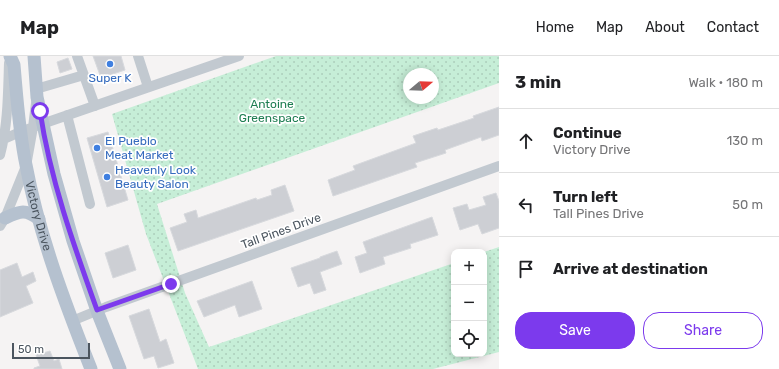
<!DOCTYPE html>
<html lang="en">
<head>
<meta charset="utf-8">
<style>
  :root { --surface:#fff; --page:#f6f6f6; --text:#202124; --muted:#757577; --line:#e0e0e0; --accent:#7c3aed }
  body { margin:0; font-family:Rubik,sans-serif; background:var(--page); color:var(--text) }
  .controls { position:absolute; right:12px; bottom:12px; display:grid; overflow:hidden; border-radius:8px; box-shadow:0 2px 10px #0003 }
  .controls button { width:36px; height:36px; display:grid; place-items:center; padding:0; border:0; border-bottom:1px solid var(--line); background:var(--surface); color:var(--text); font:20px sans-serif }
  .compass { position:absolute; left:403px; top:12px; width:36px; height:36px; border-radius:50%; background:var(--surface); box-shadow:0 2px 10px #0003; rotate:71deg }
  .scale { position:absolute; left:12px; bottom:10px; width:78px; box-sizing:border-box; padding-left:4px; border:2px solid #4b555f; border-top:0; font-size:11px; line-height:14px; white-space:nowrap; color:#4b555f; -webkit-text-stroke:3px #fff; paint-order:stroke }
  .stop { position:absolute; width:12px; height:12px; margin:-9px; border:3px solid #7c3aed; border-radius:50%; background:#fff }
  .stop.end { background:#7c3aed; border-color:#fff; box-shadow:0 1px 4px #0008 }
  .list { margin:0; padding:0; list-style:none }
  h2 { display:flex; justify-content:space-between; align-items:center; height:52px; margin:0; padding:0 16px; font-size:17px }
  h2 small { font-size:13px; font-weight:400; color:var(--muted) }
  .list li { display:grid; grid-template-columns:26px 1fr auto; gap:12px; align-items:center; box-sizing:border-box; height:64px; padding:0 16px; border-top:1px solid var(--line) }
  .list b { display:block; font-size:15px; white-space:nowrap }
  .list p { margin:0; font-size:13px; white-space:nowrap; color:var(--muted) }
  .list em { font-size:13px; font-style:normal; color:var(--muted) }
  .actions { display:flex; gap:8px; padding:12px 16px }
  .actions a { flex:1; padding:9px 0; border:1px solid var(--accent); border-radius:16px; text-align:center; font-size:14px; color:var(--accent) }
  .actions .main { background:var(--accent); color:#fff }
  .icon { flex:none; width:22px; height:22px; fill:none; stroke:currentColor; stroke-width:2; stroke-linecap:round; stroke-linejoin:round }
  .map { position:relative; flex:none; width:499px; height:313px; overflow:hidden }
  header { display:flex; align-items:center; gap:24px; box-sizing:border-box; height:56px; padding:0 20px; background:var(--surface); border-bottom:1px solid var(--line) }
  header strong { font-size:19px }
  nav { display:flex; gap:22px; margin-inline-start:auto; font-size:14px }
  main { display:flex }
  aside { flex:1; background:var(--surface) }
  .map>svg:first-child { display:block }
  .park { fill:url(#park-dots); fill-rule:evenodd }
  .building { fill:#cdcfd4; stroke:#d7d9dd }
  .lines { fill:none; stroke-linecap:round; stroke-linejoin:round }
  .minor { stroke:#c2c9d0; stroke-width:10 }
  .major { stroke:#b5c1cf; stroke-width:13 }
  .route { stroke:#7c3aed; stroke-width:5 }
  .shop-dot { fill:#3f7fe0; stroke:#fff; stroke-width:1.5 }
  .labels { text-anchor:middle; dominant-baseline:central; stroke-width:3.5; stroke-linejoin:round; paint-order:stroke }
  .shop-label { font-size:12px; fill:#366cbe; stroke:#fff; text-anchor:start }
  .park-label { font-size:12px; fill:#1e7e52; stroke:#fff }
  .street-label { font-size:12px; fill:#4b555f; stroke:#fff }
</style>
</head>
<body>
<header>
<strong>Map</strong>
<nav><a>Home</a><a>Map</a><a>About</a><a>Contact</a></nav>
</header>
<main>
<div class="map">
<svg width="499" height="313" viewBox="0 0 499 313">
  <defs>
    <pattern id="park-dots" width="8" height="8" patternUnits="userSpaceOnUse"><rect width="8" height="8" fill="#c6eed7"/><path d="M2 2h.1M6 6h.1" fill="none" stroke="#accebb" stroke-width="1.8" stroke-linecap="round"/></pattern>
  </defs>
  <rect width="100%" height="100%" fill="#f5f3f3"/>
  <path class="park" d="M276 0H499V27L157 148 185 237 209 291 454 207V298H484V196L499 191V296L433 313H198L146 178 112 58ZM409 18H433V42H409Z"/>
  <path class="building" d="M93 0H121L125 14 101 22Z
    M68 2 72 13 60 17 57 6Z
    M499 51V79L482 85 481 81 445 94 446 97 415 107 417 111 333 140 328 124 355 114 353 110 416 87 413 80 437 72 438 74 474 62 473 60Z
    M108 76 128 144 107 151 87 82Z
    M285 129 294 155 178 195 170 172 187 166 184 158 196 154 198 162 256 142 257 144 272 139 271 134Z
    M496 137 499 145V172L482 178 478 168 460 174 453 152 467 148 469 154 486 149 483 141Z
    M432 161 438 179 410 188 411 192 383 201 385 208 360 217 355 201 367 197 363 186Z
    M128 189 136 214 113 222 105 197Z
    M337 195 342 208 320 216 326 234 314 238 310 227 298 231 291 212 320 202V201Z
    M17 207 22 221 33 216 36 225 26 230 33 247 0 261V214Z
    M252 225 262 253 239 261 235 249 204 261 197 245Z
    M149 253 160 286 166 283 174 307 158 312 154 300 144 303 129 260Z
    M50 295 54 305 59 303 62 313H34V312L40 310 36 299Z"/>
  <g class="lines">
    <path class="minor" d="M77 0 95 50
      M138 0 148 31
      M36 33 84 19
      M67 59 90 148
      M4 83 20 76 42 68 239 0
      M0 99C8 69 8 38 9 7
      M0 170 5 162 26 110 33 71 36 47
      M72 265 106 251 499 110"/>
    <g class="major">
      <path id="s1" d="M10 0 14 9C17 43 19 76 26 109 39 179 65 247 91 313"/>
      <path d="M34 0 37 41 54 118 73 185 97 255 120 313"/>
      <path d="M5 162C21 155 25 153 39 163"/>
    </g>
  </g>
  <g class="lines">
    <path class="route" d="M40 55C50 123 74 190 97 254L171 228"/>
  </g>
  <g class="shop-dot">
    <circle cx="110" cy="8" r="4"/>
    <circle cx="97" cy="92" r="4"/>
    <circle cx="107" cy="121" r="4"/>
  </g>
  <g class="labels">
    <g class="shop-label">
      <text x="110" y="22" text-anchor="middle">Super K</text>
      <text x="105" y="85">El Pueblo<tspan x="105" dy="14">Meat Market</tspan></text>
      <text x="115" y="114">Heavenly Look<tspan x="115" dy="14">Beauty Salon</tspan></text>
    </g>
    <g class="park-label">
      <text x="272" y="48">Antoine<tspan x="272" dy="14">Greenspace</tspan></text>
    </g>
    <g class="street-label">
      <text stroke="none"><textPath href="#s1" startOffset="163">Victory Drive</textPath></text>
      <text transform="translate(281 175) rotate(-20)">Tall Pines Drive</text>
    </g>
  </g>
</svg>
<div class="controls">
<button>+</button>
<button>−</button>
<button><svg class="icon" aria-label="locate" viewBox="0 0 24 24"><circle cx="12" cy="12" r="6"/><path d="M12 2v4M12 18v4M2 12h4M18 12h4"/></svg></button>
</div>
<svg class="compass" viewBox="-18 -18 36 36"><path d="M0-13l5 13h-10z" fill="#e53935"/><path d="M0 13l5-13h-10z" fill="#757577"/></svg>
<div class="scale">50 m</div>
<div class="stop" style="left:40px;top:55px"></div>
<div class="stop end" style="left:171px;top:228px"></div>
</div>
<aside>
<h2>3 min<small>Walk · 180 m</small></h2>
<ul class="list">
<li><svg class="icon" aria-label="ahead" viewBox="0 0 24 24"><path d="M12 20V5M6 11l6-6 6 6"/></svg><div><b>Continue</b><p>Victory Drive</p></div><em>130 m</em></li>
<li><svg class="icon" aria-label="left" viewBox="0 0 24 24"><path d="M17 20v-9H6M10 6l-5 5 5 5"/></svg><div><b>Turn left</b><p>Tall Pines Drive</p></div><em>50 m</em></li>
<li><svg class="icon" aria-label="arrive" viewBox="0 0 24 24"><path d="M6 21V4h12l-3 4 3 4H6"/></svg><div><b>Arrive at destination</b></div></li>
</ul>
<div class="actions"><a class="main">Save</a><a>Share</a></div>
</aside>
</main>
</body>
</html>
